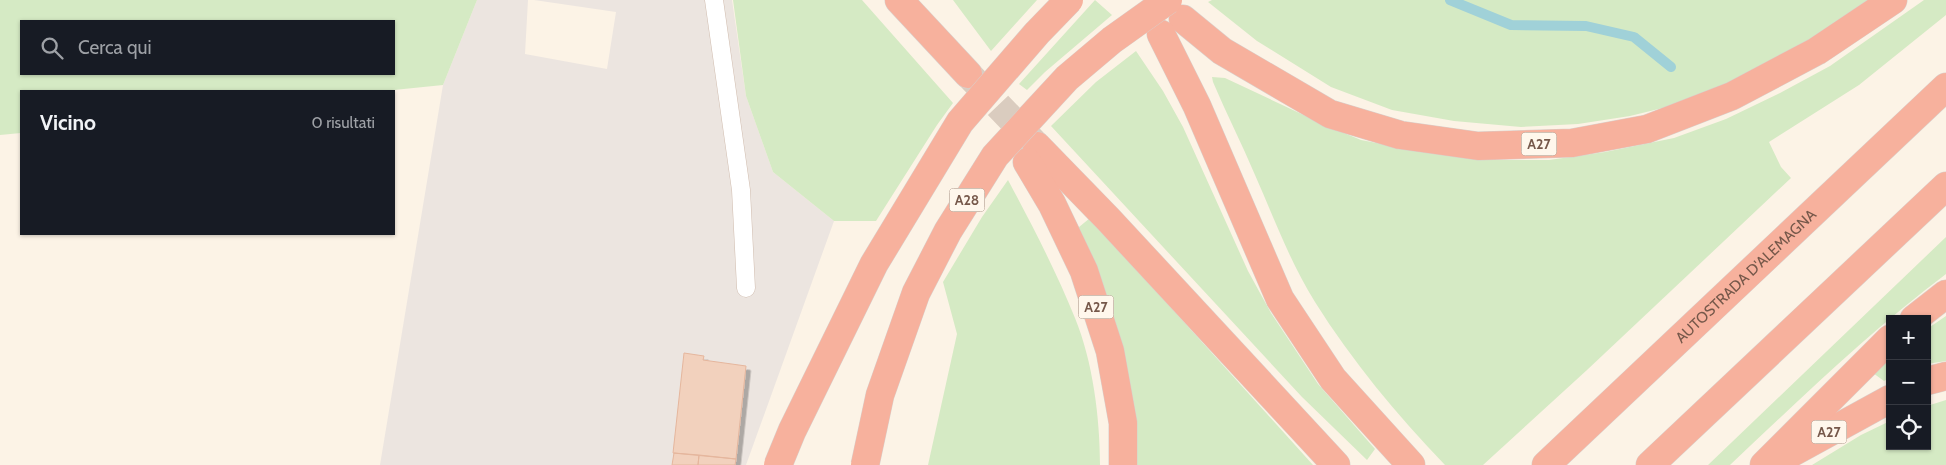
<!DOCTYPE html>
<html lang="it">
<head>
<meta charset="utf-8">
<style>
  :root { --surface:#171b24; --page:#20242c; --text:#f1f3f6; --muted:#9ea1a6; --line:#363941 }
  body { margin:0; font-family:Cabin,sans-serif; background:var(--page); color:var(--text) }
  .controls { position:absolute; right:15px; bottom:15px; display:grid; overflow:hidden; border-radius:0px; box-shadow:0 1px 4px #0004 }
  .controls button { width:45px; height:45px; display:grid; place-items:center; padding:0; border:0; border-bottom:1px solid var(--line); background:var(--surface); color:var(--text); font:25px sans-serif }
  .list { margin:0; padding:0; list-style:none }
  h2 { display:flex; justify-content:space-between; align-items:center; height:65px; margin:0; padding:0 20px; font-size:21px }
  h2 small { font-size:16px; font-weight:400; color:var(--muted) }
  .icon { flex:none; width:28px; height:28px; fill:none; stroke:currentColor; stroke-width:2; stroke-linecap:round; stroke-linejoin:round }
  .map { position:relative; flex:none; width:1946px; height:465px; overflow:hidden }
  .search { position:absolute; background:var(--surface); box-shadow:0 1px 4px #0004; left:20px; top:20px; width:375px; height:55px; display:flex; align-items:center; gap:12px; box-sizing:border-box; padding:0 18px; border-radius:0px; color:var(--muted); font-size:19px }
  .panel { position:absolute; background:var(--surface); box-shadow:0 1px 4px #0004; left:20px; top:90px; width:375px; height:145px; border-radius:0px }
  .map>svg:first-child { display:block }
  .industrial { fill:#ece5e0 }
  .green { fill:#d5eac4; fill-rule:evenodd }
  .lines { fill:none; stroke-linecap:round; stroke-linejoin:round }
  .stream { stroke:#a0d1d8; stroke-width:10 }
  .building { fill:#f2d1bd; stroke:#e5b69d; filter:url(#shadow) }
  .motorway-tunnel { stroke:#daccbf; stroke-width:28; stroke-dasharray:28 14; stroke-linecap:butt }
  .service-casing { stroke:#d0bcae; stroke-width:19 }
  .motorway-casing { stroke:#d9d0cc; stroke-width:29 }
  .service { stroke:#fff; stroke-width:18 }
  .motorway { stroke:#f7b19d; stroke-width:28 }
  .motorway-bridge-casing { stroke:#d9d0cc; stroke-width:29; stroke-linecap:butt }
  .motorway-bridge { stroke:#f7b19d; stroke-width:28 }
  .labels { text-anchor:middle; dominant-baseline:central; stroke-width:4; stroke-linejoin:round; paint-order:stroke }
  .shield { fill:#fff7ec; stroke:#9f887b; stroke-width:1 }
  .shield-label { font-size:14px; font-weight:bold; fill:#76584a }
  .street-label { font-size:15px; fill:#76584a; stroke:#fff7ec }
</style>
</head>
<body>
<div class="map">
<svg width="1946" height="465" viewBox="0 0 1946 465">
  <defs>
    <filter id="shadow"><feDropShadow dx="4.5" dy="4.5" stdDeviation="0" flood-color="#0004"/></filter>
  </defs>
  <rect width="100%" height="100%" fill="#fcf3e6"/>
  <path class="industrial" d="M477 0H528L525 54 607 69 616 12 534 0H732L746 96 773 172 834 221 746 465H380L443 85Z"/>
  <path class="green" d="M0 0H477L443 85 384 91H21V133L0 135ZM21 21H394V74H21Z
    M733 0H862L953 103 937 125 876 221H834L773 172 746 96Z
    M953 0H1037L991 51Z
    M1095 0 1112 15 1045 72 1027 90 1019 84Z
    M1212 0H1868L1804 44 1737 79 1683 103 1630 116 1578 124 1521 127 1454 121 1392 110 1331 87 1257 41 1208 2Z
    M1924 0H1946V15L1859 85 1769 142 1781 167 1791 178 1587 370 1483 465H1445C1397 415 1352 361 1315 302 1290 262 1274 218 1255 175 1242 144 1226 113 1213 82L1212 77 1225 78 1325 125 1361 140 1424 152 1481 160H1549L1605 152 1674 138 1726 119 1780 93 1830 66Z
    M1136 51 1163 91 1183 127 1248 271 1271 313 1318 384 1375 449 1367 460 1302 397 1051 126 1096 82Z
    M1008 180C1032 225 1056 271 1075 318 1093 362 1100 418 1100 465H928L957 334 943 282 982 217Z
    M1090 218 1313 465H1136L1073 232Z
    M1946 237V274C1869 332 1800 399 1730 465H1708Z
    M1946 316V361L1927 364V329Z
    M1890 358V378L1884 381 1873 373Z
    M1946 400V465H1812L1861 435 1890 421V446H1927V406Z"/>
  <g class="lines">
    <path class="stream" d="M1450 0 1511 25 1586 26 1634 37 1671 67"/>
  </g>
  <path class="building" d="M684 353 704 356 703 360 746 366 736 459 673 453Z
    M674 453 699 455 698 465H672Z
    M699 455 736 459 735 465H698Z"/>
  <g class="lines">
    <path class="motorway-tunnel" d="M969 75 1036 145"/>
    <g class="service-casing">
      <path id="service" d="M714 0 741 190 746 288"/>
    </g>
    <g class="motorway-casing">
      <g id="motorway">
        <path d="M899 0 968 74"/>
        <path d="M1183 19 1222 51 1330 114 1400 135 1478 146 1572 143 1647 129 1732 96 1817 51 1893 0"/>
        <path d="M1161 34 1197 106 1280 299 1333 379 1411 465"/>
        <path d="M1037 146 1108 219 1336 465"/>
        <path d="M1027 162 1052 204 1084 271 1110 351 1123 423V465"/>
        <path d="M1914 319 1946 294"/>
        <path d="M1927 381 1946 376"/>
        <path d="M1786 456 1890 399"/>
        <path id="s1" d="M1546 465 1946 87"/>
        <path d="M1650 465 1946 186"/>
        <path d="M1764 465 1890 339"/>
      </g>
    </g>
    <use href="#service" class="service"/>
    <use href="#motorway" class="motorway"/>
    <g class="motorway-bridge-casing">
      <path id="motorway-bridge" d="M778 465 792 431 874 264 960 122 1037 33 1069 0
        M865 465 880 395 916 293 948 231 995 156 1067 78 1112 40 1168 0"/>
    </g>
    <use href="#motorway-bridge" class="motorway-bridge"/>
  </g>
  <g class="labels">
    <g class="shield">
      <rect x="1521.5" y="132.5" width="35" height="23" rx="4"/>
      <rect x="949.5" y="188.5" width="35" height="23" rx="4"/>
      <rect x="1078.5" y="295.5" width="35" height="23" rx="4"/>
      <rect x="1811.5" y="420.5" width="35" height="23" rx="4"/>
    </g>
    <g class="shield-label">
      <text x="1539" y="144">A27</text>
      <text x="967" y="200">A28</text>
      <text x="1096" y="307">A27</text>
      <text x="1829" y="432">A27</text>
    </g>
    <g class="street-label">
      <text stroke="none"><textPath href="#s1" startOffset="275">AUTOSTRADA D'ALEMAGNA</textPath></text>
    </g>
  </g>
</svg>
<div class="controls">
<button>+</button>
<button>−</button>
<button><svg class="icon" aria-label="locate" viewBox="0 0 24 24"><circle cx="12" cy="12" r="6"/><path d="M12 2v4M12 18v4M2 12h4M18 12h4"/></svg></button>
</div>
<div class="search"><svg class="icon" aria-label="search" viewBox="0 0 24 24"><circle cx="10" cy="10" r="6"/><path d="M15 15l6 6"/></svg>Cerca qui</div>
<section class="panel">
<h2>Vicino<small>0 risultati</small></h2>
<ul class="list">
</ul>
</section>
</div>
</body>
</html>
